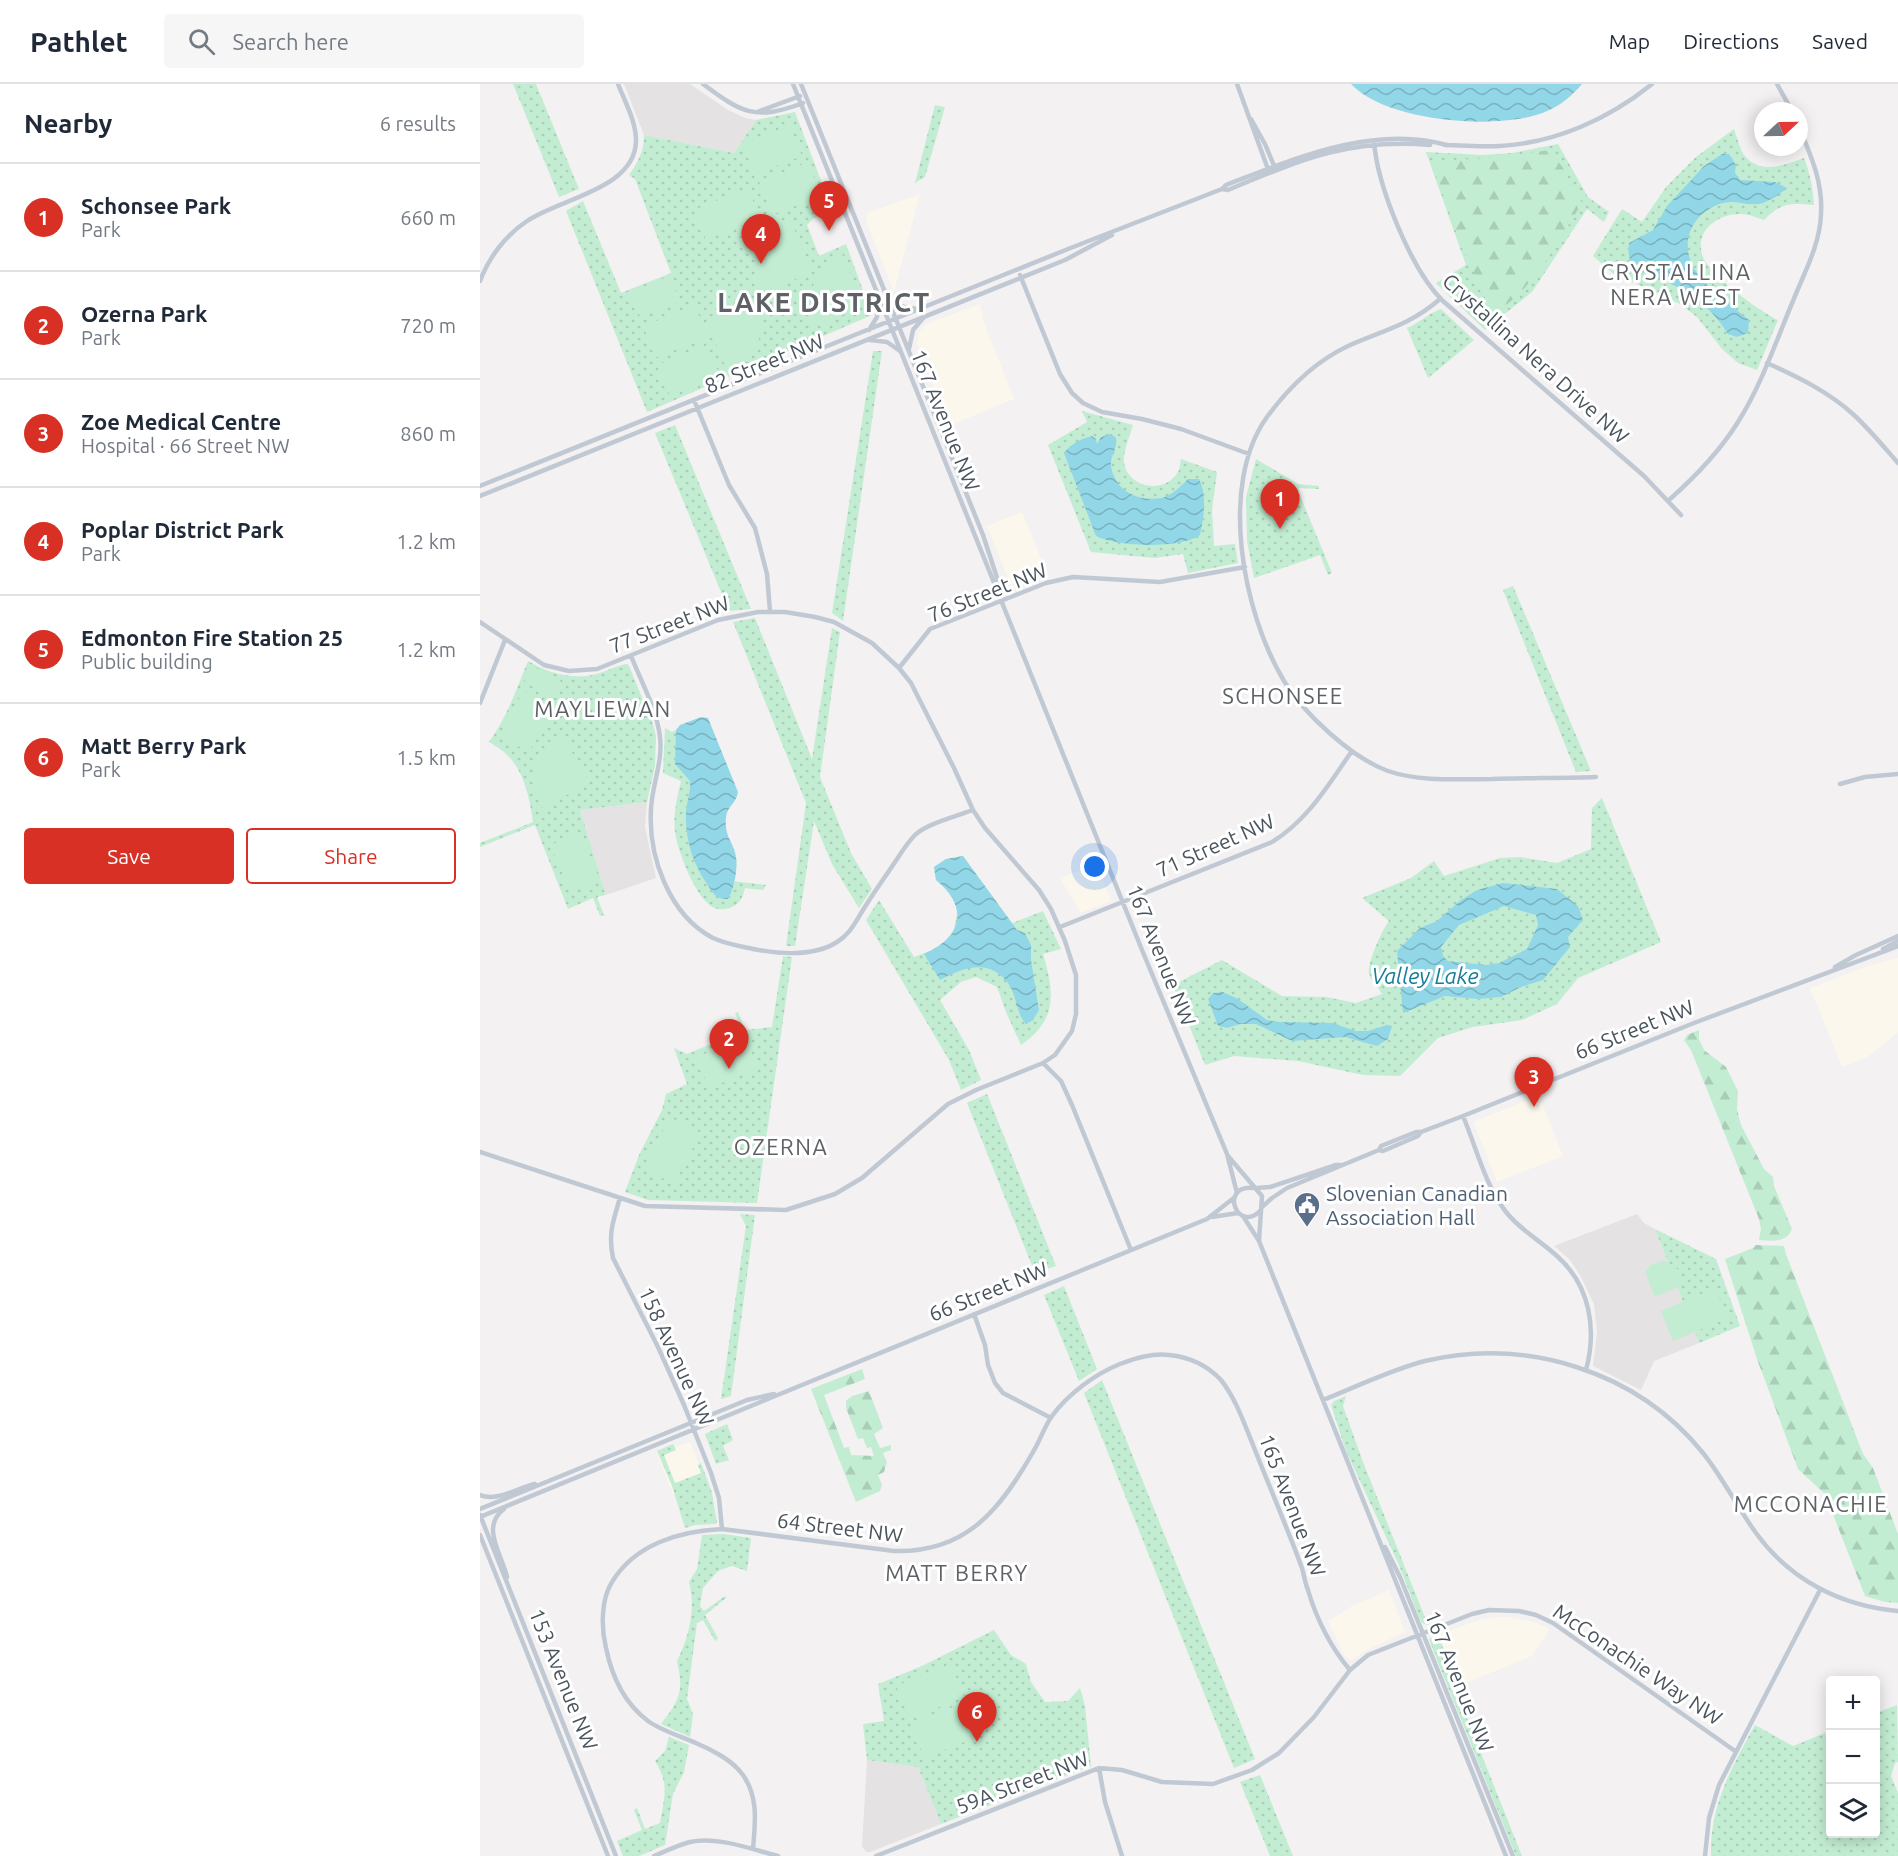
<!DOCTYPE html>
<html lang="en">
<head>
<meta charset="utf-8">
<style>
  :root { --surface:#fff; --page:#f6f6f7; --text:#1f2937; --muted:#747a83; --line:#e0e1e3; --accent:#d93025 }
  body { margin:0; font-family:Ubuntu,sans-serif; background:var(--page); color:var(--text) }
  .controls { position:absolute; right:18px; bottom:18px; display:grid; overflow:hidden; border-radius:6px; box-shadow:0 3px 15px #0003 }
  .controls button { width:54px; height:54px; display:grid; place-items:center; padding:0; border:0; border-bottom:2px solid var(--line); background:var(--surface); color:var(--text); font:30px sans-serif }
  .compass { position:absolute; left:1274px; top:18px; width:54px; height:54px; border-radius:50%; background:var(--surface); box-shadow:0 3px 15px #0003; rotate:68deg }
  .you { position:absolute; left:615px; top:783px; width:21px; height:21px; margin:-15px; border:4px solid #fff; border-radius:50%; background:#1a73e8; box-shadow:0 0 0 9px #1a73e833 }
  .badge { display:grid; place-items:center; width:39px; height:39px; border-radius:50%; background:var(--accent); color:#fff; font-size:20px; font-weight:700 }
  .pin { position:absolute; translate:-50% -50px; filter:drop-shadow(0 2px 3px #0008) }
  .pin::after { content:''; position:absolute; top:32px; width:21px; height:18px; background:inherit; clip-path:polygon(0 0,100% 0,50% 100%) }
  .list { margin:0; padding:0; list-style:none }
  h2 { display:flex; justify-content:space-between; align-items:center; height:78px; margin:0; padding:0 24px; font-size:26px }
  h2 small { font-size:20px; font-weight:400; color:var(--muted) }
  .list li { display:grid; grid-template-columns:39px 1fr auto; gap:18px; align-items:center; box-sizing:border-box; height:108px; padding:0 24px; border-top:2px solid var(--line) }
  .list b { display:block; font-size:22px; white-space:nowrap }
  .list p { margin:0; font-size:20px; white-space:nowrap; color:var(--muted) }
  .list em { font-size:20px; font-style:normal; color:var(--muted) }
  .actions { display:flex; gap:12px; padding:18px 24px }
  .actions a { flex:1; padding:14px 0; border:2px solid var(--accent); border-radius:6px; text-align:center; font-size:21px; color:var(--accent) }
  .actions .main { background:var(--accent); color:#fff }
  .icon { flex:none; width:33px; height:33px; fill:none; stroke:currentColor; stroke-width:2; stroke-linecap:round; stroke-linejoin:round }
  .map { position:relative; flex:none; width:1418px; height:1772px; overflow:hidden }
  header { display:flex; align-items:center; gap:36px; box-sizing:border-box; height:84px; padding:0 30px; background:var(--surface); border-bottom:2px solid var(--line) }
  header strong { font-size:28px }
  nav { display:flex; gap:33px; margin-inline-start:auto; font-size:21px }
  .search { width:420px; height:54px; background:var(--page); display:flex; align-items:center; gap:15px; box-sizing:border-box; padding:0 21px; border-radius:6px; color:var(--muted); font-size:22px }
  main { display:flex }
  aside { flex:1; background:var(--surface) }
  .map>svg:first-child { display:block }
  .commercial { fill:#fbf7ec }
  .education { fill:#e4e2e2 }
  .green { fill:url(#green-dots) }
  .forest { fill:url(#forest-firs) }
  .pitch { fill:#c3edd2 }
  .water { fill:url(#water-waves); fill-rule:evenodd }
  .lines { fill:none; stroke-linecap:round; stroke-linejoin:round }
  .secondary { stroke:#c0c9d3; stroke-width:4.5 }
  .labels { text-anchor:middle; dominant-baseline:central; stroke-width:6; stroke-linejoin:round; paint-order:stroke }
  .street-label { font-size:21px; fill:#4a545d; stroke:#fff }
  .service-label { font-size:21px; fill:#4e5e75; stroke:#fff; text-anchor:start }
  .neighbourhood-label { font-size:22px; letter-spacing:1.5px; fill:#5e6165; stroke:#fff }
  .water-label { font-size:22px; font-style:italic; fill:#157d96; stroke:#fff }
  .district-label { font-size:27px; font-weight:bold; letter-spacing:1.5px; fill:#5e6165; stroke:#fff }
</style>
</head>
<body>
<header>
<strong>Pathlet</strong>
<div class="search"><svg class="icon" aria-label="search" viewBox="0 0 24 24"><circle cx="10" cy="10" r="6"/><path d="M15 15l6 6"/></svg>Search here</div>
<nav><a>Map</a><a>Directions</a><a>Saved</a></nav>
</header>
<main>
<aside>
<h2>Nearby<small>6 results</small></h2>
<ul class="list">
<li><span class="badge">1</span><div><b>Schonsee Park</b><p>Park</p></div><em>660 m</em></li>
<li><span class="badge">2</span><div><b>Ozerna Park</b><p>Park</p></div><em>720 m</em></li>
<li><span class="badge">3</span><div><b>Zoe Medical Centre</b><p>Hospital · 66 Street NW</p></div><em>860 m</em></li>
<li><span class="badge">4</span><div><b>Poplar District Park</b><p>Park</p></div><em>1.2 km</em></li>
<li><span class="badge">5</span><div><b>Edmonton Fire Station 25</b><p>Public building</p></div><em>1.2 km</em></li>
<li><span class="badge">6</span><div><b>Matt Berry Park</b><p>Park</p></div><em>1.5 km</em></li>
</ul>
<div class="actions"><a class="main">Save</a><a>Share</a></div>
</aside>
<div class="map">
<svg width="1418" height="1772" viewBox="0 0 1418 1772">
  <defs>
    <pattern id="green-dots" width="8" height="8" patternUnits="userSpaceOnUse" patternTransform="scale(1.5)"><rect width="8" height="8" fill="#c3edd2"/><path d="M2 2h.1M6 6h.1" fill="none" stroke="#a9cdb7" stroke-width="1.8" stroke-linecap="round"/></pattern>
    <pattern id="forest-firs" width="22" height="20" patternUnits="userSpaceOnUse" patternTransform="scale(1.5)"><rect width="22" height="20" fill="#c3edd2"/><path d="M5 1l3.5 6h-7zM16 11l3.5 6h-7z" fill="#a9cdb7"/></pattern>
    <pattern id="water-waves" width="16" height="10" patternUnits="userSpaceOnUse" patternTransform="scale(1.5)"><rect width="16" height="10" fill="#92d7e7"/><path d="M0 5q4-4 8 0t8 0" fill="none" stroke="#79b1be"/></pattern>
  </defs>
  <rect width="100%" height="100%" fill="#f3f1f1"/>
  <path class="commercial" d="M440 110 414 208 386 137 387 129Z
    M500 220 504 239 534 315 468 342 437 259 439 248 446 240Z
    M542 428 568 492 532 504 507 442Z
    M616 780 631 817 601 829 580 794Z
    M1418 874V948L1389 972 1362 983 1330 904 1397 879Z
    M1059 1012 1083 1072 1017 1098 993 1038Z
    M210 1358 225 1396 193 1410 177 1370Z
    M909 1506 925 1548 887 1566 870 1577 864 1570 848 1537 872 1522Z
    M1014 1533H1030L1052 1537 1070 1545 1052 1572 978 1602 958 1551 999 1536Z"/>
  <path class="education" d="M144 0H210L248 26 265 34 276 36 254 69 164 51Z
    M167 718 165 743 176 794 126 811 100 726Z
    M1157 1130 1164 1139 1175 1145 1219 1259 1174 1277 1161 1306 1113 1282 1117 1248 1114 1220 1100 1191 1090 1176 1074 1162Z
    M387 1676 438 1683 461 1740 390 1768H386L382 1762Z"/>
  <path class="green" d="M33 0H56L99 105 79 113Z
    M455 21 465 23 445 93 435 99Z
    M315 28 353 128 334 134 327 141 339 172 366 160 392 231 167 328 86 127 103 117 141 209 191 189 155 95 149 91C158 78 164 68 164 51L254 69 276 36Z
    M1254 45C1257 53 1260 66 1265 72 1281 91 1305 81 1324 74 1330 89 1333 104 1334 121 1310 119 1302 118 1284 136 1277 134 1269 130 1262 130 1238 129 1213 147 1223 173 1229 191 1281 228 1298 236L1277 286 1258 279 1242 265 1217 233 1200 220 1155 199 1136 192 1113 172 1142 125 1162 138 1186 103 1216 73Z
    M1078 60 1108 113 1129 128 1124 138 1107 125 1052 208 1005 246 956 199 986 181 946 68 1002 71 1032 69Z
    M961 225 994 256 948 294 927 244C939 239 949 229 961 225Z
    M393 267H402L363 537 352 529Z
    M602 327 653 341C650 352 643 367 644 378 647 404 685 411 698 388 700 385 700 379 701 375L737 388 732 426 734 462 755 460 758 479 708 489 703 470 675 474 611 468 568 361 607 338Z
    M195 341 271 525 249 527 175 349Z
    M776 375 818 400 839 402V405L819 404V409L852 489 848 491 840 471 774 494 767 457 766 413Z
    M1033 502 1111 687 1096 688 1023 506Z
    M275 534 332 675 352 544 360 548 340 693 371 769 392 805 379 824 352 780 334 737 315 862H306L326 719 253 538Z
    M48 577C70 590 95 597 120 589 129 586 138 581 147 580L149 582 173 640 176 652 175 682 167 718 100 726 126 811 117 813 124 831 120 832 113 814 88 825 55 741 0 763V759L53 738C50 716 44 687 28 672 23 666 15 662 9 658 27 633 36 606 48 577Z
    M185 644 192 648 196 646 201 676 213 693 238 804 253 797 286 801 283 806 265 804C263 813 260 821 249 824 244 826 236 826 231 822 214 810 198 768 195 748 193 731 197 713 201 697L183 689Z
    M1122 714 1181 858 1098 894 1077 920 1042 936 993 943 958 954 920 992 883 991 818 977 754 972 725 981 693 901 742 876 802 912 846 913 876 919 902 910C899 904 891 897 889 890 887 879 902 846 909 837L882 814 931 794 954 777 964 792 1020 774 1040 773 1077 779 1111 765 1112 724Z
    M483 772 532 839 563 827 581 865 563 870C575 910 577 936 541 961L526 928 517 903 496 893 481 898 460 916 489 966 501 996 481 1006 469 976 386 836 399 816 434 873 460 863 473 849 478 825 469 807 456 796 454 783 466 775Z
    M303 872 312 873 277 1119 168 1116 145 1108 159 1071 182 1026 186 1010 207 1000 194 964 207 970 262 947 255 929 258 928 265 946 292 943Z
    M507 1010 576 1182 555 1189 487 1019Z
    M260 1130 275 1131 251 1312 241 1315 266 1142Z
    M1175 1145 1236 1175 1260 1242 1219 1259Z
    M584 1202 617 1285 599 1297 564 1211Z
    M622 1296 775 1675 754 1684 604 1309Z
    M866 1312 863 1322 883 1378 946 1536 954 1537V1540L948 1541 942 1539 939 1533 919 1481 866 1367 851 1321 854 1317Z
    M247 1340 253 1356 243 1362 249 1376 236 1380 225 1350Z
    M193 1360 196 1366 184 1371 195 1399 221 1389 218 1381 221 1379 232 1409 237 1439 235 1440 215 1441 205 1444 192 1402 177 1367Z
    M244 1450 271 1454 267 1487 252 1482 238 1487 223 1504 220 1522 224 1527 245 1512 246 1514 225 1531 238 1554 235 1557 223 1536 217 1539 207 1615 213 1630 210 1653 181 1640C200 1615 204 1608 197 1577 209 1553 216 1525 209 1498L217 1485 222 1451Z
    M514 1546 531 1571 546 1580 551 1598 565 1618 588 1617 600 1604 605 1622 611 1682 461 1740 438 1683 387 1676 383 1640 404 1637 398 1600 442 1582Z
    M958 1551 978 1602 975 1604 1042 1772H1036L951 1561 949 1555Z
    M1417 1621 1418 1678 1415 1679 1411 1692 1418 1709V1772H1231C1229 1724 1252 1682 1275 1641L1313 1662 1350 1647V1750H1396V1629Z
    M189 1653 209 1661 204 1688 193 1710 185 1761 159 1772H143L137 1757 162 1746 154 1726 157 1724 165 1745 180 1739C184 1714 190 1700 175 1677L185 1667Z
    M780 1691 813 1772H790L760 1698Z"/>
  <path class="forest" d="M1070 66 1083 84 1102 119C1077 158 1054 207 1012 230L977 150 951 77 1013 74Z
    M1219 946V955L1224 966 1246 983 1258 1007 1257 1025 1261 1041 1284 1085 1293 1093 1294 1102 1312 1145C1306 1159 1293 1157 1279 1156L1281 1145 1279 1135 1211 966 1204 956 1207 951Z
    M1276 1161 1304 1162 1306 1170 1383 1370 1393 1384 1418 1450V1519L1405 1518 1385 1512 1345 1410 1318 1385 1277 1275 1245 1175 1273 1164Z
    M382 1285 385 1295 344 1311 364 1364 369 1363 371 1371 394 1372 391 1363 387 1364 383 1354 378 1355 366 1324V1317L372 1312 389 1307 403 1344 394 1350 400 1364 411 1361V1366L403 1369 407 1378 404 1388 398 1391 402 1401 400 1407 376 1418 331 1305Z"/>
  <path class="pitch" d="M310 41 322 72 275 90 263 60Z
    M328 78 341 112 292 131 279 98Z
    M268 104 280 134 226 156 214 126Z
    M310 135 332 188 281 210C269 180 284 151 310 135Z
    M362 169 383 222 332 244C321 215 336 185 362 169Z
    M190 192 200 218 160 233 150 208Z
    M280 215C287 247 278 273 248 289L228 241 230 237Z
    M215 222 228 253 175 274 163 242Z
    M227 261 240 292 190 312 177 281Z
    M52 582 81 597 73 613 44 598Z
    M43 607 73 623 49 668 19 652Z
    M80 649 106 691 107 697 64 727C62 721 57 715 55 709 49 686 61 662 80 649Z
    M100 749 120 796 91 809 70 761Z
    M266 954 278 985 229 1004 216 973Z
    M190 1033 221 1049 194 1100 163 1084Z
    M1182 1177C1196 1179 1203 1188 1200 1202L1177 1212 1174 1211 1165 1188 1171 1181Z
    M1235 1204 1248 1234 1193 1257 1181 1227Z
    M471 1580 484 1613 430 1635 416 1602Z
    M485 1618 499 1652 444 1674 431 1640Z"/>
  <path class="water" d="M871 0H1102C1092 12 1080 22 1065 28 1019 47 906 38 871 0Z
    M1242 70H1249L1256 81 1255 89 1260 96 1295 98 1307 104C1300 110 1288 118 1279 120 1264 122 1254 114 1237 121 1208 133 1199 164 1217 189 1227 204 1255 224 1269 236L1268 249 1257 253 1248 250C1232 224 1211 209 1183 196 1175 193 1164 190 1157 185 1148 178 1148 169 1149 159L1173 146 1187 122 1224 82Z
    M631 350 636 354C638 364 630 372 631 382 635 407 658 418 681 414 691 412 700 403 708 395H719C727 410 724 434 720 451 701 465 637 463 616 452L584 369C591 360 600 355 612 352L616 355 617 360 621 353Z
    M221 633 228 634 258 708C257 718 247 723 246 733 244 754 254 758 256 773 258 784 254 806 248 815 236 816 233 809 227 800 213 780 205 755 206 730 206 719 211 708 210 697L195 680 196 646 200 641Z
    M483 772 537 846 545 849 551 861V876L559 926 553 936 546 940C536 929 537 914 530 902 511 873 484 883 460 896L444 870C483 853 489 823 456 796L454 783 466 775Z
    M1023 799 1077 805 1098 822 1103 836 1088 853 1090 863 1063 896 1041 903 1021 913 998 915 965 912 923 929 917 867 940 844 957 837 981 816 997 806ZM1024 822 1056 831 1058 841 1047 865 1019 879 1006 881 968 877 963 872 961 863 979 841Z
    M743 908 758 915 787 936 800 938 852 939 876 947H888L907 941 912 942 908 955 897 962 865 953 812 957 776 940H760L747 944 738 942 728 915 733 909Z"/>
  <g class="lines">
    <path class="secondary" d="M223 0C262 29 275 37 323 19
      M313 0 662 866 747 1070 757 1109
      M321 0 503 451 522 509 521 517
      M757 0 789 88
      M1297 0 1312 27
      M277 28 320 12
      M771 35 785 60 795 84
      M894 57C897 101 931 186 963 217L1164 392 1201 431
      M965 61C983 61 1002 63 1020 62 1075 59 1129 35 1172 0
      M742 105 748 106C820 76 870 54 950 61
      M540 191 580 290 592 309 603 319 622 328 662 335 701 345 769 370
      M0 197C9 173 26 151 47 137 81 114 155 105 156 57 156 37 145 18 138 0
      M409 214C418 223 426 224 439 225
      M960 215C930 241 904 246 868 262 834 278 809 303 787 333 738 401 763 529 804 597 824 630 872 674 908 687 940 698 979 695 1012 695 1047 694 1082 694 1116 693
      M389 246 397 233 398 215
      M390 256 407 258 420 267
      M429 265 433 246 444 233
      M1287 279C1318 293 1349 308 1374 331 1390 346 1404 363 1418 379
      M214 316 249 401 275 444 287 490 290 527
      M0 402 588 165 742 105 746 101C814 75 892 40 967 61
      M0 412 585 176 632 151
      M1189 416C1215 393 1240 367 1258 338 1282 300 1296 257 1313 217 1324 189 1340 161 1341 130 1343 98 1331 72 1319 43
      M0 538 64 581 89 587 117 585 238 536 278 528H305L335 533 354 538 392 559 419 584 431 599 474 684 493 726 505 744 559 806 571 825 585 857 596 891V930L592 947 575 971 563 979 496 1006 468 1020 382 1094 355 1110 306 1126 165 1122 0 1068
      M151 572C161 597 177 626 180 653 183 678 172 701 171 725 168 772 189 831 233 854 246 860 259 862 273 865 299 870 334 873 357 858 370 850 375 839 383 826 392 811 403 796 413 781 420 771 426 760 435 751 446 740 477 732 493 726
      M419 584 450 545 566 499 593 493 680 498 765 483
      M0 619 25 556
      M1360 700 1385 693 1418 690
      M580 843 792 758C828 736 848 701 872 667
      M1403 865 1418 857
      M1355 883 1376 871 1418 852
      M563 979 581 997 592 1021 651 1166
      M983 1032C996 1063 1005 1101 1026 1128 1040 1146 1061 1157 1078 1173 1110 1202 1117 1245 1106 1286
      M899 1066 901 1062 936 1048H941L983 1032 1214 939 1418 862
      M748 1072 782 1112 779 1157
      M773 1104C738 1101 758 1151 781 1126
      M776 1104 790 1103 856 1081H861
      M140 1114C133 1137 128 1150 133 1174L178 1263 204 1321 231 1389 239 1414 242 1445
      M782 1123 792 1114 807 1104 899 1066 903 1067 938 1052 941 1048
      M763 1132 779 1157 1026 1772
      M732 1133 758 1129
      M494 1230 505 1261 508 1281 515 1299 523 1309 571 1334
      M843 1316C876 1303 910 1286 945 1277 1046 1253 1157 1287 1223 1369 1243 1394 1257 1423 1276 1449 1310 1496 1361 1522 1418 1527
      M0 1411C18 1418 37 1404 55 1400
      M0 1425 267 1316 294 1310
      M24 1425C0 1443 22 1470 27 1493
      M0 1431 136 1772
      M0 1433 727 1135 755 1113
      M0 1451 128 1772
      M905 1463 920 1493 1033 1772
      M619 1684 625 1718 642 1772
      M273 1765C275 1739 279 1714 263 1691 252 1676 234 1667 218 1660 203 1653 182 1647 168 1637 144 1619 132 1593 126 1564 121 1544 121 1515 132 1498 155 1460 200 1447 242 1445L414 1467C486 1469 520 1426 553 1368 560 1357 564 1343 572 1332 588 1310 615 1290 640 1280 656 1274 672 1269 689 1271 709 1273 727 1281 741 1296 756 1315 764 1339 773 1361 789 1402 807 1443 822 1484 824 1491 825 1499 828 1506 836 1534 851 1564 870 1586
      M174 1772C186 1767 198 1761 210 1758 237 1752 271 1765 298 1772
      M396 1772 619 1684 642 1686 682 1698 733 1700 772 1686 799 1669 834 1633 870 1586 888 1571 992 1530 1009 1526 1039 1527 1056 1531 1073 1539 1255 1667
      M1225 1772 1229 1734 1239 1701 1340 1506"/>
  </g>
  <defs>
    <g id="civic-pin" transform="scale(1.35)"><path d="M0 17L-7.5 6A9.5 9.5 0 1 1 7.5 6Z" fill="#5c6f8a" stroke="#fff"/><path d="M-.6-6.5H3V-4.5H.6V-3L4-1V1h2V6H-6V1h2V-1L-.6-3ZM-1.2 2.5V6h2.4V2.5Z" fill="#fff"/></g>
  </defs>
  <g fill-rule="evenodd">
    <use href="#civic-pin" x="827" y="1121"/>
  </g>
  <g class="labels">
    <g class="street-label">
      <text transform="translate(1056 274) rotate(42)">Crystallina Nera Drive NW</text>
      <text transform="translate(284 279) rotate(-22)">82 Street NW</text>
      <text transform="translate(466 336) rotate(68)">167 Avenue NW</text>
      <text transform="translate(507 508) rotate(-22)">76 Street NW</text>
      <text transform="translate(189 540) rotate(-21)">77 Street NW</text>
      <text transform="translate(735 761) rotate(-24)">71 Street NW</text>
      <text transform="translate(682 871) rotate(68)">167 Avenue NW</text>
      <text transform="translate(1154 945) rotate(-22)">66 Street NW</text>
      <text transform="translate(508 1207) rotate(-22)">66 Street NW</text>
      <text transform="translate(197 1272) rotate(65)">158 Avenue NW</text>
      <text transform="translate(813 1421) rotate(69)">165 Avenue NW</text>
      <text transform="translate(360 1443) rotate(7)">64 Street NW</text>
      <text transform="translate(1158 1580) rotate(34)">McConachie Way NW</text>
      <text transform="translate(84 1595) rotate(68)">153 Avenue NW</text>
      <text transform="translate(980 1597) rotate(68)">167 Avenue NW</text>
      <text transform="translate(542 1698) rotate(-21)">59A Street NW</text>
    </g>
    <g class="service-label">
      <text x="846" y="1109">Slovenian Canadian<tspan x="846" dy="24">Association Hall</tspan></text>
    </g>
    <g class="neighbourhood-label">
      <text x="1196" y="187">CRYSTALLINA<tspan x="1196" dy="25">NERA WEST</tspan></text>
      <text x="803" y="611">SCHONSEE</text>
      <text x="123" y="624">MAYLIEWAN</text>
      <text x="301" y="1062">OZERNA</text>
      <text x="1331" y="1419">MCCONACHIE</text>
      <text x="477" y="1488">MATT BERRY</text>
    </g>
    <g class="water-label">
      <text x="945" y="891">Valley Lake</text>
    </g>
    <g class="district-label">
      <text x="344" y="218">LAKE DISTRICT</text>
    </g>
  </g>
</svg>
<div class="controls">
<button>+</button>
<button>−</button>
<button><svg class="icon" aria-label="layers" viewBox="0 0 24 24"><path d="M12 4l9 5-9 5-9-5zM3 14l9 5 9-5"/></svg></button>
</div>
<svg class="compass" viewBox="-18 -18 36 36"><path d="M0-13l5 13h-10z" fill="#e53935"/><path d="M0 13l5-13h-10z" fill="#747a83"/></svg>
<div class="you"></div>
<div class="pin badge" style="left:800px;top:445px">1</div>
<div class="pin badge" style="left:249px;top:985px">2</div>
<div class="pin badge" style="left:1054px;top:1023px">3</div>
<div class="pin badge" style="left:281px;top:180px">4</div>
<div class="pin badge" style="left:349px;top:147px">5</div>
<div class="pin badge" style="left:497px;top:1658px">6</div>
</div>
</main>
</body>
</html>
